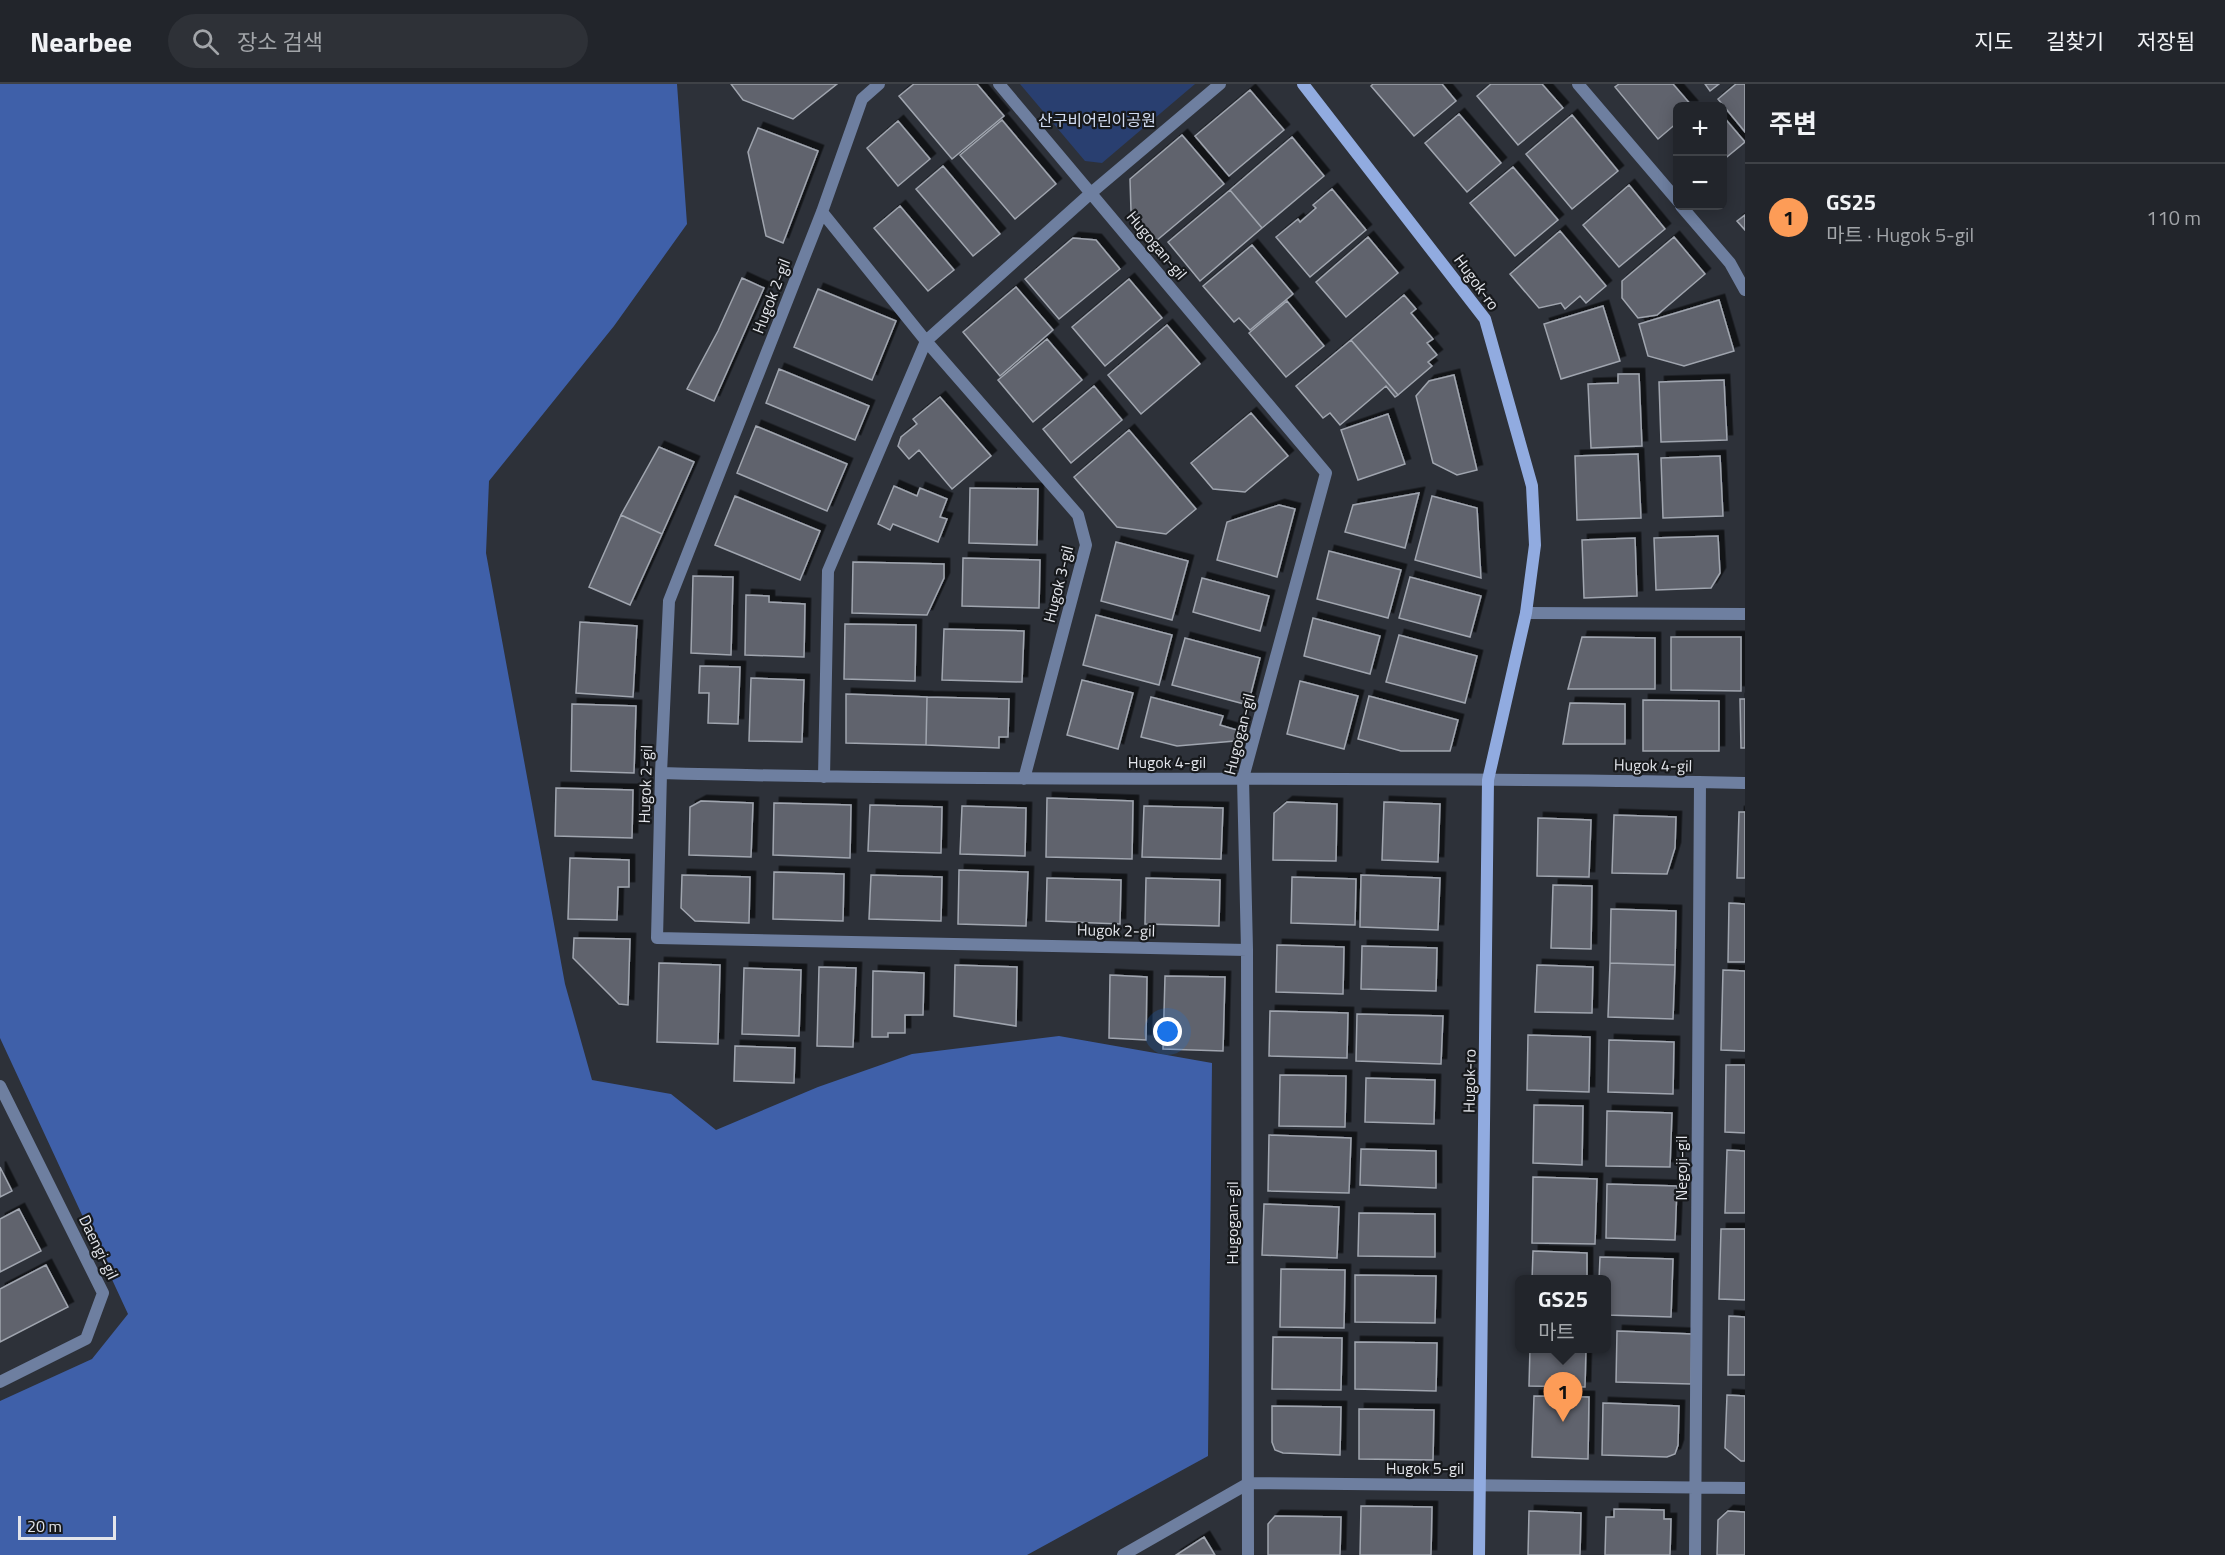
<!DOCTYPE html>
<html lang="ko">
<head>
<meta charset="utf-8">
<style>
  :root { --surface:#22252b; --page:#2e3137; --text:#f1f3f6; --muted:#a2a5a9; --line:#3f4247; --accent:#fd9c57 }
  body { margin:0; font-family:"Titillium Web","Noto Sans KR",sans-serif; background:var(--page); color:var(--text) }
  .controls { position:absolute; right:18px; top:18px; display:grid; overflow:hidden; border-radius:9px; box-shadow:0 3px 15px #0003 }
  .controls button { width:54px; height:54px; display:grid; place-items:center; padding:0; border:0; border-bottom:2px solid var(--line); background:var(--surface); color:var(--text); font:30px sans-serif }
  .scale { position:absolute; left:18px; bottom:15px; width:98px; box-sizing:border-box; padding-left:6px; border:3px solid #e3e5eb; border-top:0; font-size:16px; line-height:21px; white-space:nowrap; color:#e3e5eb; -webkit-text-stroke:4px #17191c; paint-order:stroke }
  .you { position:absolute; left:1168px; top:948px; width:21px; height:21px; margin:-15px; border:4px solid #fff; border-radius:50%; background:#1a73e8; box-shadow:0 0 0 9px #1a73e833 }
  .badge { display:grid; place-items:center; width:39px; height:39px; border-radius:50%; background:var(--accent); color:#111; font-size:20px; font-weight:700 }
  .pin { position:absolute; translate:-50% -50px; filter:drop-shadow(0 2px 3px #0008) }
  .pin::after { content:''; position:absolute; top:32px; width:21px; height:18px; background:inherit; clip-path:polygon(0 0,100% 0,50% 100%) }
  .popup { position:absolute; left:1515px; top:1191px; width:96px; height:78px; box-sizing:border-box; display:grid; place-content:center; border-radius:9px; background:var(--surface); filter:drop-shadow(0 2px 4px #0005); font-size:20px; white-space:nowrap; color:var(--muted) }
  .popup b { font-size:22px; color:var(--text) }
  .popup::after { content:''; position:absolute; left:50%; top:100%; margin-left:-12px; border:12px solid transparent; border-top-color:var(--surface) }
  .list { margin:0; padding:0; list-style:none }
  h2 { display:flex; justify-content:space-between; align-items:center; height:78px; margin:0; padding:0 24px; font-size:26px }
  h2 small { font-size:20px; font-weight:400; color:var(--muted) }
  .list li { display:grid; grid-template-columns:39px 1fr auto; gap:18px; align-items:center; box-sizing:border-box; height:108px; padding:0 24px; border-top:2px solid var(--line) }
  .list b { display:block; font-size:22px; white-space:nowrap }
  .list p { margin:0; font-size:20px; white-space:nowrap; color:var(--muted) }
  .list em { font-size:20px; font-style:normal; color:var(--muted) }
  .icon { flex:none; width:33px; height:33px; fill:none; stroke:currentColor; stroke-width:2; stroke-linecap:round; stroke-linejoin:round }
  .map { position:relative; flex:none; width:1745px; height:1471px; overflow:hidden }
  header { display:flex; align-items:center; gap:36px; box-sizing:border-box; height:84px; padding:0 30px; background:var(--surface); border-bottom:2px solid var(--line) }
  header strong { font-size:28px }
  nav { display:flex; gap:33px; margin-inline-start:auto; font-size:21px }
  .search { width:420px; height:54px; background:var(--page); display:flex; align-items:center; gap:15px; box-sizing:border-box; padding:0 21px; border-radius:33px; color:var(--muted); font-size:22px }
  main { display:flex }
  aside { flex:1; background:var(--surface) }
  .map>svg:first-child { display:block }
  .green { fill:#293f70 }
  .forest { fill:#3f60a9 }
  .building { fill:#60646d; stroke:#a0a5af; stroke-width:1.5; filter:url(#shadow) }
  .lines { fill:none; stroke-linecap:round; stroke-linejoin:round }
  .street { stroke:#6e7fa0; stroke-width:12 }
  .secondary { stroke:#91abe0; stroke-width:12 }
  .labels { text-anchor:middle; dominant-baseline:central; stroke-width:4.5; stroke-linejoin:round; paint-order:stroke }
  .park-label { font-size:16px; fill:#d3ddf2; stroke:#17191c }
  .street-label { font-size:16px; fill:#e3e5eb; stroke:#17191c }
</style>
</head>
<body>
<header>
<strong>Nearbee</strong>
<div class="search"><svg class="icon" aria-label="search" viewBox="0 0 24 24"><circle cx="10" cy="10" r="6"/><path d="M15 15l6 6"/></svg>장소 검색</div>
<nav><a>지도</a><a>길찾기</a><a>저장됨</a></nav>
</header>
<main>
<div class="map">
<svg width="1745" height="1471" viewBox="0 0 1745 1471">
  <defs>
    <filter id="shadow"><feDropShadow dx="5.5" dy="-5.5" stdDeviation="0" flood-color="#0009"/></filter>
  </defs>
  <rect width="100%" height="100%" fill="#2d3139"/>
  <path class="green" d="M1020 0H1195L1102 79 1085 77Z"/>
  <path class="forest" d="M0 0H677L687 140 614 242 489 397 486 469 565 900 592 996 671 1010 716 1046 818 1003 912 970 1059 952 1212 979 1208 1372 1027 1471H0V1317L92 1275 128 1230 0 954Z"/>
  <path class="building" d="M731 0H837L793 35 743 16Z
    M914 0H977L1004 32 952 75 899 12Z
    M1373 0H1442L1456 17 1414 52 1371 2Z
    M1491 0H1542L1563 24 1518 61 1477 12Z
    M1619 0H1673L1692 22H1678V38L1658 55 1615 3Z
    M1705 0H1719L1710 7Z
    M1736 0H1745V48L1718 15Z
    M1250 6 1284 46 1229 92 1195 52Z
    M1459 30 1501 79 1467 108 1425 59Z
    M1572 31 1618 87 1572 125 1526 70Z
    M1722 31 1745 58 1722 77Z
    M1002 36 1056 100 1015 135 960 71Z
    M898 37 930 75 898 102 867 64Z
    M758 44 818 67 783 159 766 152 748 68Z
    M1182 51 1224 100 1156 157 1131 127 1130 95Z
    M1292 53 1324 92 1262 144 1230 106Z
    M943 82 1000 150 973 172 916 105Z
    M1513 83 1558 136 1515 172 1470 119Z
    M1629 101 1665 145 1619 183 1583 141Z
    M1332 105 1366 146 1310 193 1276 153 1298 135 1300 138 1316 124 1313 121Z
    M1230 106 1262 144 1200 197 1168 158Z
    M900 122 954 186 928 207 874 144Z
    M1745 131V146L1737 137Z
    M1560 147 1606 202 1586 219 1580 212 1565 225 1561 219 1539 224 1510 190Z
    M1368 153 1398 189 1346 233 1316 198Z
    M1674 153 1705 190 1657 231 1638 234 1622 214V197Z
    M1073 154 1096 156 1120 185 1059 235 1025 195Z
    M1252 161 1293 210 1250 246 1239 234 1234 238 1203 202Z
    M742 194 764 204 714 317 687 305 718 247Z
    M1129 195 1162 234 1105 282 1072 243Z
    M1016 203 1053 246 1000 292 963 248Z
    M818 205 896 237 872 296 794 263Z
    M1404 211 1416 225 1411 229 1433 255 1427 259 1437 271 1428 278 1432 282 1398 311 1351 256Z
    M1719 216 1734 267 1684 282 1648 272 1639 240Z
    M1287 217 1324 262 1286 293 1249 249Z
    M1603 222 1620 277 1561 295 1544 240Z
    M1167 241 1200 280 1141 330 1108 291Z
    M1047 255 1082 296 1033 338 998 296Z
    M1351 256 1398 311 1395 313 1386 302 1340 341 1330 329 1323 334 1296 302Z
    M779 285 869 322 855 356 766 319Z
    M1618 290H1639L1642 362 1591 364 1588 300 1618 299Z
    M1454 291 1477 386 1457 391 1433 379 1416 312 1429 297Z
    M1724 296 1727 356 1661 358 1659 298Z
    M1094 302 1122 336 1071 379 1043 345Z
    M940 313 991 372 952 405 919 366 909 375 898 362 901 353 917 340 913 335Z
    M1251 329 1288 372 1245 408 1213 405 1191 379Z
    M1388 330 1405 380 1358 396 1341 346Z
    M756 342 847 380 827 427 737 389Z
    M1129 346 1196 425 1166 450 1117 443 1074 393Z
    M659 363 694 378 662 450 621 431Z
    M1638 370 1641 434 1577 436 1575 372Z
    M1720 372 1723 432 1663 434 1661 374Z
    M894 402 917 412 920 404 947 415 940 433 947 435 938 458 893 440 890 446 878 440Z
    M970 404 1038 405 1037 461 969 459Z
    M1419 409 1405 464 1345 448 1353 421Z
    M735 412 820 447 800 496 715 461Z
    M1432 412 1477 424 1481 494 1415 476Z
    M1279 421 1295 425 1277 493 1217 476 1227 438Z
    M621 431 662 450 630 521 589 503Z
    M1718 452 1720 489 1711 504 1656 506 1654 454Z
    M1635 454 1637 512 1584 514 1582 456Z
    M1116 458 1188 477 1172 536 1101 517Z
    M1329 467 1401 486 1388 534 1317 515Z
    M963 474 1040 476 1039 524 962 522Z
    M853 478 944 480V494L927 531 852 529Z
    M693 492 733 493 731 571 691 569Z
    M1410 493 1481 512 1470 553 1399 534Z
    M1202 494 1269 512 1260 547 1193 528Z
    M746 511 769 512V518L805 520 804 573 745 571Z
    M1096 531 1172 551 1159 601 1083 581Z
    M1313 534 1380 552 1370 590 1304 572Z
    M580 538 637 542 633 613 576 609Z
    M845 540 916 541 915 597 844 595Z
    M944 545 1024 547 1022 598 942 596Z
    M1399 551 1477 572 1465 619 1386 598Z
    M1582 553 1655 554V605H1568Z
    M1671 553H1741V607L1671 606Z
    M1185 554 1260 574 1248 621 1172 601Z
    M700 582 740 583 738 640 708 639 709 609H699Z
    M751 594 804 596 802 658 749 657Z
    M1082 596 1133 609 1118 665 1067 651Z
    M1300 597 1358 612 1344 665 1287 650Z
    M846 610 927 613 926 661 846 659Z
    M1369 612 1458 636 1450 667H1401L1358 655Z
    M927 613 1009 615 1008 653H999V664L926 661Z
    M1151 613 1223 632 1220 641 1237 646 1235 657 1177 662 1141 653Z
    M1740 615H1745V664H1741Z
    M1643 616 1719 617V667H1643Z
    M1570 619 1625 620V660H1563Z
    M572 620 636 622 634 689 571 687Z
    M556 704 633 706 632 754 555 752Z
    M1047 714 1133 717 1132 775 1046 773Z
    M701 717 753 719 751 773 689 771 690 723Z
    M1287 718 1337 720 1336 777 1273 776 1274 729Z
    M1384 718 1440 720 1438 778 1382 776Z
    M774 719 851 721 850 774 773 771Z
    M870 721 942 723 941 769 868 767Z
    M962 722 1026 724 1025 772 960 770Z
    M1144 722 1223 724 1221 775 1142 773Z
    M1739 728H1745V794H1737Z
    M1614 731 1676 733 1675 764 1667 790 1612 789Z
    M1538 734 1591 736 1589 793 1537 792Z
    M570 774 629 776V803H618L617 836 568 835Z
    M959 786 1028 788 1026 842 958 840Z
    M774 788 844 790 843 837 773 835Z
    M682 791 750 793 749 839 695 837 681 824Z
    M871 791 942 793 941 837 869 835Z
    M1361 791 1440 794 1438 846 1360 843Z
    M1292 793 1356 795 1355 841 1291 839Z
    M1047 794 1121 796 1120 840 1046 837Z
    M1146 794 1220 796 1219 842 1145 840Z
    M1553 801 1592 802 1591 865 1551 864Z
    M1729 819 1745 820V878H1728Z
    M1611 825 1676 827 1675 881 1610 879Z
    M574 854 630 855 628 921 619 920 573 874Z
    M1277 861 1344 863 1343 910 1276 908Z
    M1362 862 1437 864 1436 907 1361 905Z
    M659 879 720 881 718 960 657 958Z
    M1610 879 1675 881 1673 935 1608 933Z
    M955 881 1017 883 1016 942 954 932Z
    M1537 881 1593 883 1592 929 1535 928Z
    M819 883 856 884 853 963 817 962Z
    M744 884 801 886 799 952 742 950Z
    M1723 886 1745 887V967L1721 966Z
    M873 887 924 889 923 931H905V949H888V953H872Z
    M1110 891 1147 893 1146 956 1109 954Z
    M1165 892 1225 893 1223 967 1163 965Z
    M1270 927 1348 929 1347 974 1269 972Z
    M1357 930 1443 932 1441 980 1356 977Z
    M1528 951 1590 953 1589 1008 1527 1006Z
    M1609 956 1674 958 1673 1010 1608 1008Z
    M735 962 795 964 794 999 734 997Z
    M1726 981H1745V1049L1725 1048Z
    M1280 991 1346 992 1345 1043 1279 1042Z
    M1366 994 1435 996 1434 1040 1365 1038Z
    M1534 1021 1583 1022 1582 1081 1533 1079Z
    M1607 1027 1672 1029 1670 1083 1606 1082Z
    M1269 1051 1351 1054 1349 1109 1268 1107Z
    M1361 1065 1436 1067V1104L1360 1101Z
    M1727 1066 1745 1067V1129H1725Z
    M0 1083 12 1107 0 1113Z
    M1533 1093 1597 1095 1595 1160 1532 1159Z
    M1607 1100 1677 1102 1675 1156 1606 1154Z
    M1264 1120 1339 1123 1337 1174 1262 1171Z
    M19 1125 41 1167 0 1188V1135Z
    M1359 1129 1435 1130V1173L1358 1172Z
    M1721 1145H1745V1216L1719 1215Z
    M1533 1167 1587 1169V1196H1532Z
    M1600 1173 1673 1175 1671 1233 1606 1231V1196H1599Z
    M46 1181 68 1223 0 1258V1205Z
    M1281 1185 1345 1186 1344 1244 1280 1243Z
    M1355 1191 1436 1192 1435 1239 1355 1238Z
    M1729 1232 1745 1233V1291H1728Z
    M1617 1247 1692 1250 1691 1300 1616 1298Z
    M1273 1253 1342 1254 1341 1306 1272 1305Z
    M1355 1258 1437 1259 1436 1307 1355 1305Z
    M1530 1264H1586L1585 1303 1529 1302Z
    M1727 1311 1745 1312V1377H1741L1725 1364Z
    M1534 1312 1589 1313 1588 1375 1532 1373Z
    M1603 1319 1679 1322 1678 1361 1675 1370 1667 1373 1602 1371Z
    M1272 1322 1341 1323 1340 1371 1283 1369 1275 1366 1272 1358Z
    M1359 1325 1434 1326 1433 1376 1359 1375Z
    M1361 1422 1432 1423 1431 1471H1360Z
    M1614 1425 1664 1426V1435H1671L1670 1471H1605L1606 1433H1614Z
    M1529 1427 1581 1429 1580 1471H1528Z
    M1728 1427 1745 1428V1471H1717L1718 1436Z
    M1275 1432 1341 1433 1340 1471H1268V1440Z
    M1204 1453 1215 1471H1176Z"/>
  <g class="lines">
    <path class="street" d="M879 0 862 15 822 128 669 517 661 689 657 854 1247 866
      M999 0 1326 389 1243 694 1247 866 1248 1471
      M1578 0 1678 117
      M1681 122 1730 179 1745 206
      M822 128 926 257 1078 431 1086 461 1024 695
      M1526 529 1745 530
      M661 689C1023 699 1384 691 1745 699
      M824 693 828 487 926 257 1091 109 1220 0
      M0 1002 103 1209 86 1255 0 1298
      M1123 1471 1249 1399 1745 1404
      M1695 1471 1700 698"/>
    <path class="secondary" d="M1303 0 1485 235 1532 402 1535 461 1526 529 1488 696 1479 1471"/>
  </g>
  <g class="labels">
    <g class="park-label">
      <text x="1097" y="36">산구비어린이공원</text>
    </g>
    <g class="street-label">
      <text transform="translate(1157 161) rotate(50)">Hugogan-gil</text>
      <text transform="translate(1477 198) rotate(54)">Hugok-ro</text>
      <text transform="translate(771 212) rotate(-69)">Hugok 2-gil</text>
      <text transform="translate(1058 500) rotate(-76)">Hugok 3-gil</text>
      <text transform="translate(1239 650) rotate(-76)">Hugogan-gil</text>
      <text x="1167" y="678">Hugok 4-gil</text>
      <text transform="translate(1653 681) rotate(1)">Hugok 4-gil</text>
      <text transform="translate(645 700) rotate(-88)">Hugok 2-gil</text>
      <text transform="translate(1116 846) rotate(1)">Hugok 2-gil</text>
      <text transform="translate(1469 997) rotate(-89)">Hugok-ro</text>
      <text transform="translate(1681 1084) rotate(-90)">Negoji-gil</text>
      <text transform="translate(1232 1139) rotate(-90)">Hugogan-gil</text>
      <text transform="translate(99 1163) rotate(64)">Daengi-gil</text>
      <text x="1425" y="1384">Hugok 5-gil</text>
    </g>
  </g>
</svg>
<div class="controls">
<button>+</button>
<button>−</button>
</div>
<div class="scale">20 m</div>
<div class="you"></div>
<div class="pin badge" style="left:1563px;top:1338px">1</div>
<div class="popup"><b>GS25</b>마트</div>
</div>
<aside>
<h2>주변<small></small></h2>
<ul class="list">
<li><span class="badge">1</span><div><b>GS25</b><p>마트 · Hugok 5-gil</p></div><em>110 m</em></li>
</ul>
</aside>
</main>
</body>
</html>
